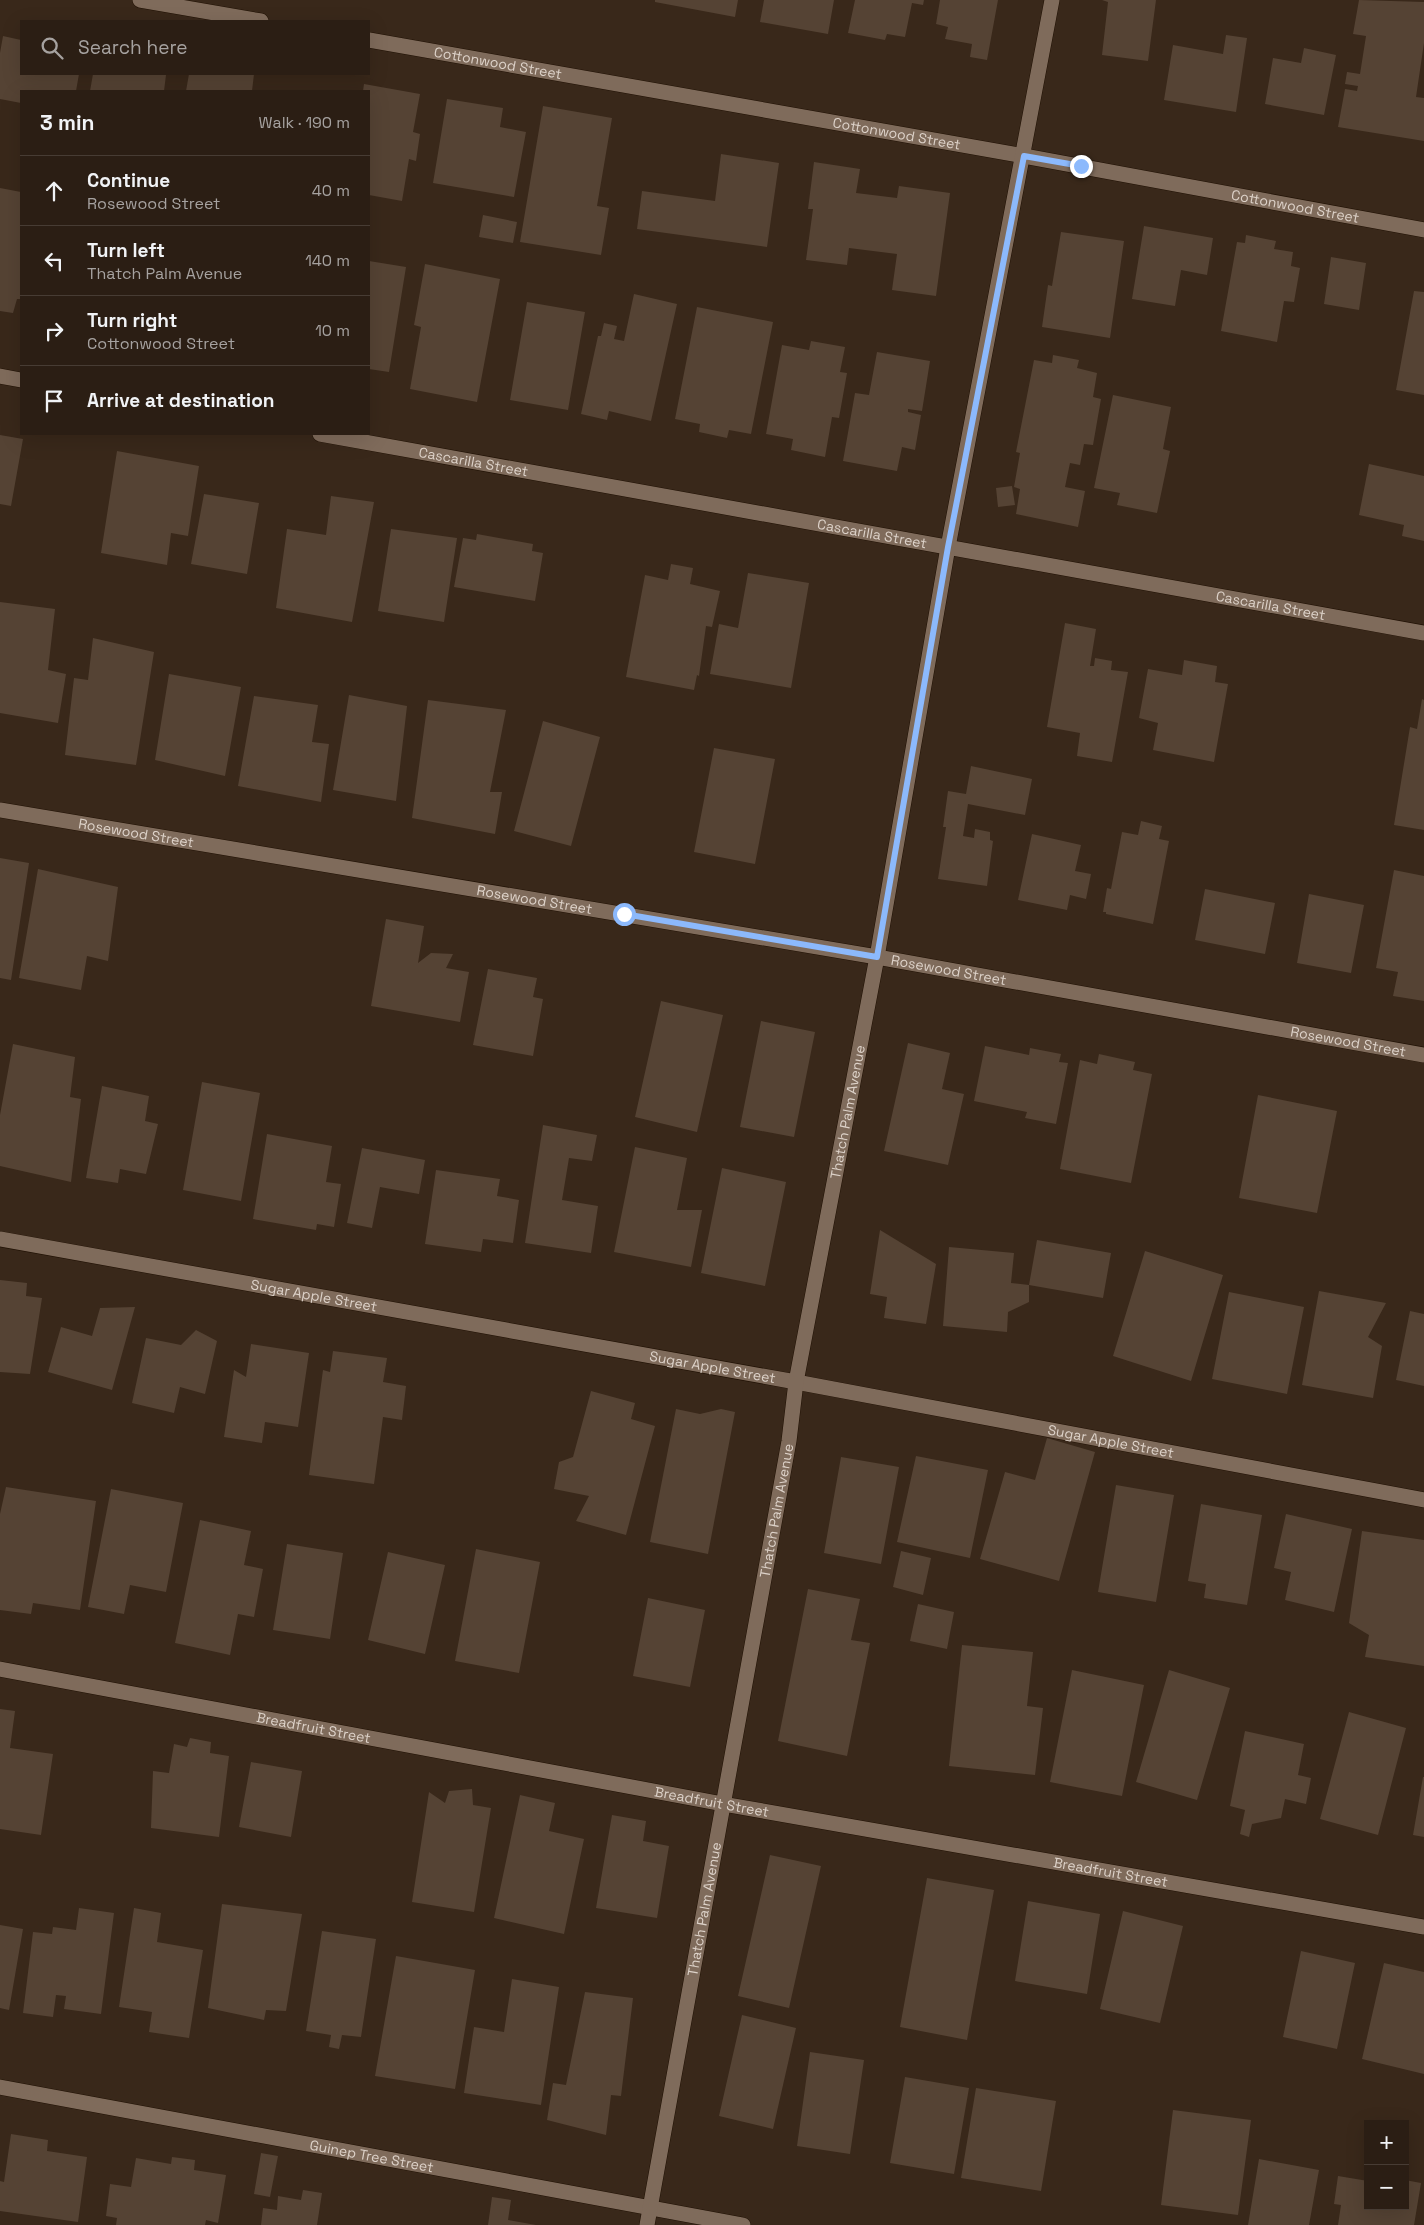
<!DOCTYPE html>
<html lang="en">
<head>
<meta charset="utf-8">
<style>
  :root { --surface:#2b1e14; --page:#33271d; --text:#f1f3f6; --muted:#a6a2a0; --line:#473c34 }
  body { margin:0; font-family:"Space Grotesk",sans-serif; background:var(--page); color:var(--text) }
  .controls { position:absolute; right:15px; bottom:15px; display:grid; overflow:hidden; border-radius:0px; box-shadow:0 5px 20px #0002 }
  .controls button { width:45px; height:45px; display:grid; place-items:center; padding:0; border:0; border-bottom:1px solid var(--line); background:var(--surface); color:var(--text); font:25px sans-serif }
  .stop { position:absolute; width:15px; height:15px; margin:-11px; border:4px solid #8cb9fc; border-radius:50%; background:#fff }
  .stop.end { background:#8cb9fc; border-color:#fff; box-shadow:0 1px 5px #0008 }
  .list { margin:0; padding:0; list-style:none }
  h2 { display:flex; justify-content:space-between; align-items:center; height:65px; margin:0; padding:0 20px; font-size:21px }
  h2 small { font-size:16px; font-weight:400; color:var(--muted) }
  .list li { display:grid; grid-template-columns:32px 1fr auto; gap:15px; align-items:center; box-sizing:border-box; height:70px; padding:0 20px; border-top:1px solid var(--line) }
  .list b { display:block; font-size:19px; white-space:nowrap }
  .list p { margin:0; font-size:16px; white-space:nowrap; color:var(--muted) }
  .list em { font-size:16px; font-style:normal; color:var(--muted) }
  .icon { flex:none; width:28px; height:28px; fill:none; stroke:currentColor; stroke-width:2; stroke-linecap:round; stroke-linejoin:round }
  .map { position:relative; flex:none; width:1424px; height:2225px; overflow:hidden }
  .search { position:absolute; background:var(--surface); box-shadow:0 5px 20px #0002; left:20px; top:20px; width:350px; height:55px; display:flex; align-items:center; gap:12px; box-sizing:border-box; padding:0 18px; border-radius:0px; color:var(--muted); font-size:19px }
  .panel { position:absolute; background:var(--surface); box-shadow:0 5px 20px #0002; left:20px; top:90px; width:350px; height:345px; border-radius:0px }
  .map>svg:first-child { display:block }
  .building { fill:#554334 }
  .lines { fill:none; stroke-linecap:round; stroke-linejoin:round }
  .minor-casing { stroke:#201104; stroke-width:16 }
  .minor { stroke:#7f6b5b; stroke-width:15 }
  .route { stroke:#8cb9fc; stroke-width:6 }
  .labels { text-anchor:middle; dominant-baseline:central; stroke-width:4.5; stroke-linejoin:round; paint-order:stroke }
  .street-label { font-size:14px; fill:#ddd2c9; stroke:#39281a }
</style>
</head>
<body>
<div class="map">
<svg width="1424" height="2225" viewBox="0 0 1424 2225">
  <rect width="100%" height="100%" fill="#39281a"/>
  <path class="building" d="M655 0H738L735 17 655 2Z
    M764 0H834L828 34 760 22Z
    M855 0H924L923 5 912 3 905 37 887 34 885 40 848 33Z
    M940 0H998L987 60 970 57 972 44 945 39 948 27 936 24Z
    M1102 0H1156L1148 61 1102 55 1108 2Z
    M1359 0 1424 2V43L1416 97 1424 98V141L1338 127 1345 89 1357 91 1358 86 1345 84 1347 72 1360 74 1366 36 1353 34Z
    M1226 35 1247 38 1236 112 1164 100 1173 45 1223 54Z
    M3 36 21 40V74H79L76 91H21V103L0 99V53Z
    M1304 48 1336 55 1324 115 1265 104 1273 58 1301 63Z
    M93 74H159L166 75 164 91H90Z
    M189 74H254L252 91H186Z
    M364 84 420 94 413 132 420 134 416 161 409 159 402 201 369 195V91H363Z
    M447 99 503 108 500 127 526 132 514 197 433 183Z
    M543 106 612 118 597 206 609 208 601 255 520 242Z
    M721 154 779 163 767 247 637 229 642 191 715 201Z
    M814 162 860 169 856 193 897 198 899 186 950 193 936 296 892 290 897 254 849 248 847 265 806 260 813 209H808Z
    M0 188 21 192V299H17L13 313 0 311Z
    M483 215 517 222 513 243 479 237Z
    M1144 226 1213 238 1207 275 1181 270 1175 306 1132 299Z
    M1061 232 1124 241 1110 338 1042 327 1048 285 1052 286Z
    M1246 235 1276 241 1274 249 1293 252 1291 266 1300 268 1294 302 1284 301 1277 342 1221 331 1237 242 1245 243Z
    M1331 257 1366 263 1359 310 1324 304Z
    M369 261 406 267 389 372 369 369Z
    M425 264 500 279 477 402 410 389 421 327 414 325Z
    M1414 291 1424 292V395L1396 390Z
    M634 294 677 304 651 421 609 411 607 420 581 414 598 336H601L604 323 617 326 614 339 624 341Z
    M527 302 585 312 568 410 510 400Z
    M697 307 773 322 751 434 729 430 727 438 699 432 700 424 675 419Z
    M811 341 845 347 840 372 847 373 839 418 832 417 825 457 791 450 793 439 766 434 782 345 809 350Z
    M877 352 930 361 922 411 908 409V412L921 415 915 450 902 447 897 471 843 461 855 393 869 395Z
    M1053 355 1079 360 1077 368 1097 373 1093 397 1101 399 1093 445 1084 444 1080 465 1070 463 1065 487 1085 491 1078 527 1016 514 1020 489 1014 487 1020 453 1016 452 1034 360 1052 363Z
    M1113 395 1171 407 1163 449 1170 451 1157 513 1117 505 1120 493 1094 488Z
    M0 435 23 439 11 506 0 504Z
    M117 451 199 466 188 536 171 533 167 565 101 553Z
    M1369 464 1424 476V541L1402 536 1404 525 1359 515Z
    M1012 486 1015 505 998 507 996 488Z
    M204 494 259 503 247 574 191 564Z
    M331 496 374 502 352 622 276 608 287 529 326 535Z
    M391 529 457 538 444 622 378 611Z
    M477 534 533 544 532 551 543 553 535 601 454 587 463 538 476 540Z
    M671 564 693 568 690 584 720 591 712 627 706 626 699 676 697 675 694 690 626 677 645 575 668 580Z
    M748 573 809 583 791 688 710 674 719 624 738 628Z
    M0 602 55 609 48 670 66 674 58 723 0 713Z
    M1065 623 1096 629 1090 666H1094L1095 658 1112 661 1111 670 1128 672 1112 762 1077 756 1080 733 1047 727Z
    M93 638 154 652 136 765 65 755 74 678 88 680Z
    M1184 660 1217 666 1215 682 1228 684 1214 762 1153 750 1158 723 1139 718 1148 669 1182 675Z
    M169 674 241 687 225 776 155 760Z
    M349 695 407 706 396 801 333 790Z
    M254 696 318 705 312 742 329 744 321 802 238 786Z
    M1422 699 1424 700V830L1394 825 1410 727 1417 729Z
    M428 700 506 710 490 792H502L495 834 412 818Z
    M543 721 600 737 571 846 514 831Z
    M714 748 775 759 755 864 694 852Z
    M971 766 1032 779 1025 815 968 804 963 836 974 838 975 829 990 832V840L993 841 987 886 938 879 946 827H943L948 791 966 794Z
    M1141 821 1162 826 1159 839 1169 841 1153 924 1106 914V912H1103L1107 888 1111 889 1122 832 1138 835Z
    M1032 834 1081 845 1075 871 1091 874 1086 899 1070 895 1067 910 1018 900Z
    M0 858 29 863 11 980 0 978Z
    M38 869 118 887 108 961 87 956 81 990 19 978Z
    M1394 870 1424 876V1001L1393 996 1398 972 1376 968Z
    M1205 889 1275 903 1265 954 1195 940Z
    M1309 894 1364 905 1351 973 1297 963Z
    M386 919 424 926 418 963 431 953 453 954 446 968 469 972 460 1022 371 1006Z
    M488 969 537 978 533 997 543 999 533 1056 473 1045Z
    M661 1001 723 1015 697 1132 635 1117Z
    M761 1021 815 1032 794 1137 740 1127Z
    M908 1043 950 1053 942 1089 964 1094 948 1165 884 1151Z
    M13 1044 75 1057 70 1097 81 1099 71 1182 0 1166V1115Z
    M985 1046 1029 1055 1030 1048 1061 1054 1059 1062 1068 1063 1056 1124 1025 1118 1027 1112 974 1101Z
    M1099 1054 1135 1062 1133 1070 1152 1074 1131 1183 1060 1169 1080 1060 1097 1064Z
    M202 1082 260 1093 241 1201 183 1190Z
    M102 1086 149 1096 145 1121 158 1124 146 1174 120 1169 118 1183 86 1178Z
    M1258 1095 1337 1111 1317 1213 1239 1198Z
    M543 1125 597 1135 592 1161 569 1158 562 1200 598 1206 591 1253 525 1243Z
    M267 1134 332 1146 326 1182 341 1184 334 1227 317 1224 316 1230 253 1219Z
    M635 1147 687 1158 677 1210H702L691 1267 614 1252Z
    M362 1148 425 1160 419 1194 380 1187 372 1228 347 1223Z
    M722 1168 786 1182 765 1286 701 1273Z
    M436 1170 500 1179 497 1196 519 1200 513 1243 483 1239 481 1252 425 1244Z
    M880 1230 936 1264 926 1324 884 1318 887 1297 870 1294Z
    M1037 1240 1111 1253 1103 1298 1029 1285V1302L1008 1312 1007 1332 943 1326 949 1247 1014 1253 1011 1283 1029 1285Z
    M1145 1251 1223 1275 1191 1381 1113 1356Z
    M0 1280 27 1283 26 1296 42 1298 30 1374 0 1372Z
    M1319 1291 1386 1303 1368 1337 1382 1346 1373 1398 1302 1385Z
    M1229 1292 1304 1307 1287 1394 1212 1379Z
    M135 1307 112 1390 48 1372 61 1327 92 1336 100 1308Z
    M1410 1311 1424 1314V1386L1396 1380Z
    M196 1330 217 1341 205 1394 180 1387 174 1413 132 1403 146 1338 181 1345Z
    M251 1344 309 1353 298 1427 265 1422 262 1443 224 1437 234 1370 246 1377Z
    M333 1351 387 1358 383 1382 406 1386 402 1420 383 1417 374 1484 309 1475 323 1370 330 1372Z
    M591 1391 635 1403 631 1419 655 1426 626 1535 576 1521 589 1496 554 1489 559 1462 573 1457Z
    M676 1409 700 1414 721 1409 735 1412 708 1554 650 1542Z
    M1047 1438 1095 1452 1059 1581 980 1559 1005 1472 1035 1480Z
    M916 1456 988 1470 970 1558 897 1542Z
    M841 1457 899 1467 881 1564 824 1553Z
    M1116 1485 1174 1495 1156 1602 1098 1592Z
    M6 1487 96 1501 80 1610 33 1603 31 1614 0 1610V1514Z
    M111 1489 183 1503 166 1592 130 1585 124 1614 88 1607Z
    M1201 1504 1262 1515 1247 1605 1204 1598 1206 1584 1188 1581Z
    M1286 1514 1352 1529 1334 1612 1285 1600 1291 1572 1274 1568Z
    M200 1520 251 1531 244 1565 263 1569 254 1617 238 1614 230 1655 175 1643Z
    M1362 1531 1424 1540V1666L1365 1657 1369 1635 1349 1623Z
    M287 1544 343 1553 330 1639 273 1630Z
    M476 1549 540 1562 519 1673 455 1661Z
    M901 1551 931 1558 923 1595 893 1587Z
    M388 1552 445 1565 425 1654 368 1640Z
    M808 1589 860 1599 851 1640 870 1643 847 1756 778 1741Z
    M648 1598 705 1610 690 1687 633 1676Z
    M918 1604 954 1612 947 1649 910 1641Z
    M962 1645 1033 1652 1027 1706 1043 1708 1035 1775 949 1766Z
    M1072 1670 1144 1685 1122 1796 1050 1782Z
    M1169 1670 1230 1688 1197 1800 1136 1782Z
    M0 1709 15 1711 10 1748 53 1754 41 1835 0 1829Z
    M1349 1712 1406 1728 1378 1835 1320 1819Z
    M1245 1731 1304 1744 1298 1775 1311 1778 1306 1804 1285 1799 1281 1818 1252 1824 1249 1837 1240 1834 1245 1810 1230 1806Z
    M190 1738 211 1742 210 1753 229 1756 219 1837 151 1828 153 1771 169 1773 174 1744 187 1747Z
    M251 1762 302 1771 291 1837 239 1827Z
    M1423 1777H1424V1837L1413 1835Z
    M472 1789 473 1805 491 1808 474 1912 412 1902 429 1792 445 1803 449 1791Z
    M520 1795 555 1803 549 1831 584 1839 564 1934 494 1918Z
    M612 1815 646 1821 643 1841 669 1846 657 1918 596 1908Z
    M770 1855 821 1866 789 2008 738 1996Z
    M927 1878 994 1890 967 2040 900 2027Z
    M1028 1901 1100 1914 1087 1994 1015 1981Z
    M222 1904 302 1914 286 2011 266 2010 264 2020 208 2008Z
    M79 1908 114 1913 101 2014 64 2009 66 1996 56 1995 53 2017 23 2013 33 1932 52 1934 53 1927 76 1930Z
    M134 1908 161 1913 157 1942 203 1950 189 2038 149 2032 152 2012 119 2007Z
    M1123 1911 1183 1926 1160 2023 1100 2009Z
    M0 1925 23 1929 9 2010 0 2008Z
    M322 1931 376 1939 361 2037 342 2035 339 2049 329 2047 331 2035 306 2031Z
    M1301 1951 1355 1963 1337 2049 1283 2037Z
    M396 1956 475 1970 455 2089 375 2076Z
    M1384 1963 1424 1972V2074L1362 2059Z
    M512 1979 559 1987 541 2105 464 2093 474 2027 504 2032Z
    M585 1992 633 1998 621 2096 611 2095 606 2135 547 2120 553 2083 566 2085Z
    M742 2015 796 2028 773 2129 719 2116Z
    M810 2052 864 2060 850 2154 797 2146Z
    M905 2077 969 2088 954 2174 890 2163Z
    M976 2088 1056 2101 1041 2191 961 2178Z
    M1173 2110 1251 2120 1238 2215 1161 2205Z
    M11 2134 48 2140 47 2151 87 2157 78 2222 0 2211V2181L4 2182Z
    M261 2153 278 2156 270 2197 254 2194Z
    M172 2157 195 2160 194 2170 226 2175 218 2223 206 2220 205 2225H116L117 2218 106 2216 110 2184 131 2187 136 2158 171 2164Z
    M1259 2159 1319 2170 1309 2225H1248Z
    M1338 2176 1368 2181V2206H1405V2180L1421 2183 1414 2225H1338L1341 2205 1334 2204Z
    M303 2190 322 2193 317 2225H261L263 2208 277 2210 278 2196 301 2200Z
    M492 2197 511 2200 508 2220 536 2225H488Z"/>
  <g class="lines">
    <g class="minor-casing">
      <g id="minor">
        <path d="M140 0 261 21"/>
        <path id="s1" d="M369 40 1024 156 1424 230"/>
        <path d="M0 376 21 380"/>
        <path id="s2" d="M320 434 1424 633"/>
        <path id="s3" d="M0 810 877 957 1424 1055"/>
        <path id="s4" d="M0 1239 796 1382 1424 1500"/>
        <path id="s5" d="M0 1669 723 1804 1424 1927"/>
        <path id="s6" d="M0 2087 743 2225"/>
        <path id="s7" d="M647 2225 789 1441 796 1382 877 957 948 547 1052 0"/>
      </g>
    </g>
    <use href="#minor" class="minor"/>
  </g>
  <g class="lines">
    <path class="route" d="M624 914 877 957 948 547 1024 156 1081 166"/>
  </g>
  <g class="labels">
    <g class="street-label">
      <text stroke="none"><textPath href="#s1" startOffset="131">Cottonwood Street</textPath></text>
      <text stroke="none"><textPath href="#s1" startOffset="536">Cottonwood Street</textPath></text>
      <text stroke="none"><textPath href="#s1" startOffset="941">Cottonwood Street</textPath></text>
      <text stroke="none"><textPath href="#s2" startOffset="156">Cascarilla Street</textPath></text>
      <text stroke="none"><textPath href="#s2" startOffset="561">Cascarilla Street</textPath></text>
      <text stroke="none"><textPath href="#s2" startOffset="966">Cascarilla Street</textPath></text>
      <text stroke="none"><textPath href="#s3" startOffset="138">Rosewood Street</textPath></text>
      <text stroke="none"><textPath href="#s3" startOffset="542">Rosewood Street</textPath></text>
      <text stroke="none"><textPath href="#s3" startOffset="962">Rosewood Street</textPath></text>
      <text stroke="none"><textPath href="#s3" startOffset="1368">Rosewood Street</textPath></text>
      <text stroke="none"><textPath href="#s7" startOffset="1131">Thatch Palm Avenue</textPath></text>
      <text stroke="none"><textPath href="#s4" startOffset="319">Sugar Apple Street</textPath></text>
      <text stroke="none"><textPath href="#s4" startOffset="724">Sugar Apple Street</textPath></text>
      <text stroke="none"><textPath href="#s4" startOffset="1129">Sugar Apple Street</textPath></text>
      <text stroke="none"><textPath href="#s7" startOffset="726">Thatch Palm Avenue</textPath></text>
      <text stroke="none"><textPath href="#s5" startOffset="319">Breadfruit Street</textPath></text>
      <text stroke="none"><textPath href="#s5" startOffset="724">Breadfruit Street</textPath></text>
      <text stroke="none"><textPath href="#s5" startOffset="1129">Breadfruit Street</textPath></text>
      <text stroke="none"><textPath href="#s7" startOffset="321">Thatch Palm Avenue</textPath></text>
      <text stroke="none"><textPath href="#s6" startOffset="378">Guinep Tree Street</textPath></text>
    </g>
  </g>
</svg>
<div class="controls">
<button>+</button>
<button>−</button>
</div>
<div class="stop" style="left:624px;top:914px"></div>
<div class="stop end" style="left:1081px;top:166px"></div>
<div class="search"><svg class="icon" aria-label="search" viewBox="0 0 24 24"><circle cx="10" cy="10" r="6"/><path d="M15 15l6 6"/></svg>Search here</div>
<section class="panel">
<h2>3 min<small>Walk · 190 m</small></h2>
<ul class="list">
<li><svg class="icon" aria-label="ahead" viewBox="0 0 24 24"><path d="M12 20V5M6 11l6-6 6 6"/></svg><div><b>Continue</b><p>Rosewood Street</p></div><em>40 m</em></li>
<li><svg class="icon" aria-label="left" viewBox="0 0 24 24"><path d="M17 20v-9H6M10 6l-5 5 5 5"/></svg><div><b>Turn left</b><p>Thatch Palm Avenue</p></div><em>140 m</em></li>
<li><svg class="icon" aria-label="right" viewBox="0 0 24 24"><path d="M7 20v-9h11M14 6l5 5-5 5"/></svg><div><b>Turn right</b><p>Cottonwood Street</p></div><em>10 m</em></li>
<li><svg class="icon" aria-label="arrive" viewBox="0 0 24 24"><path d="M6 21V4h12l-3 4 3 4H6"/></svg><div><b>Arrive at destination</b></div></li>
</ul>
</section>
</div>
</body>
</html>
